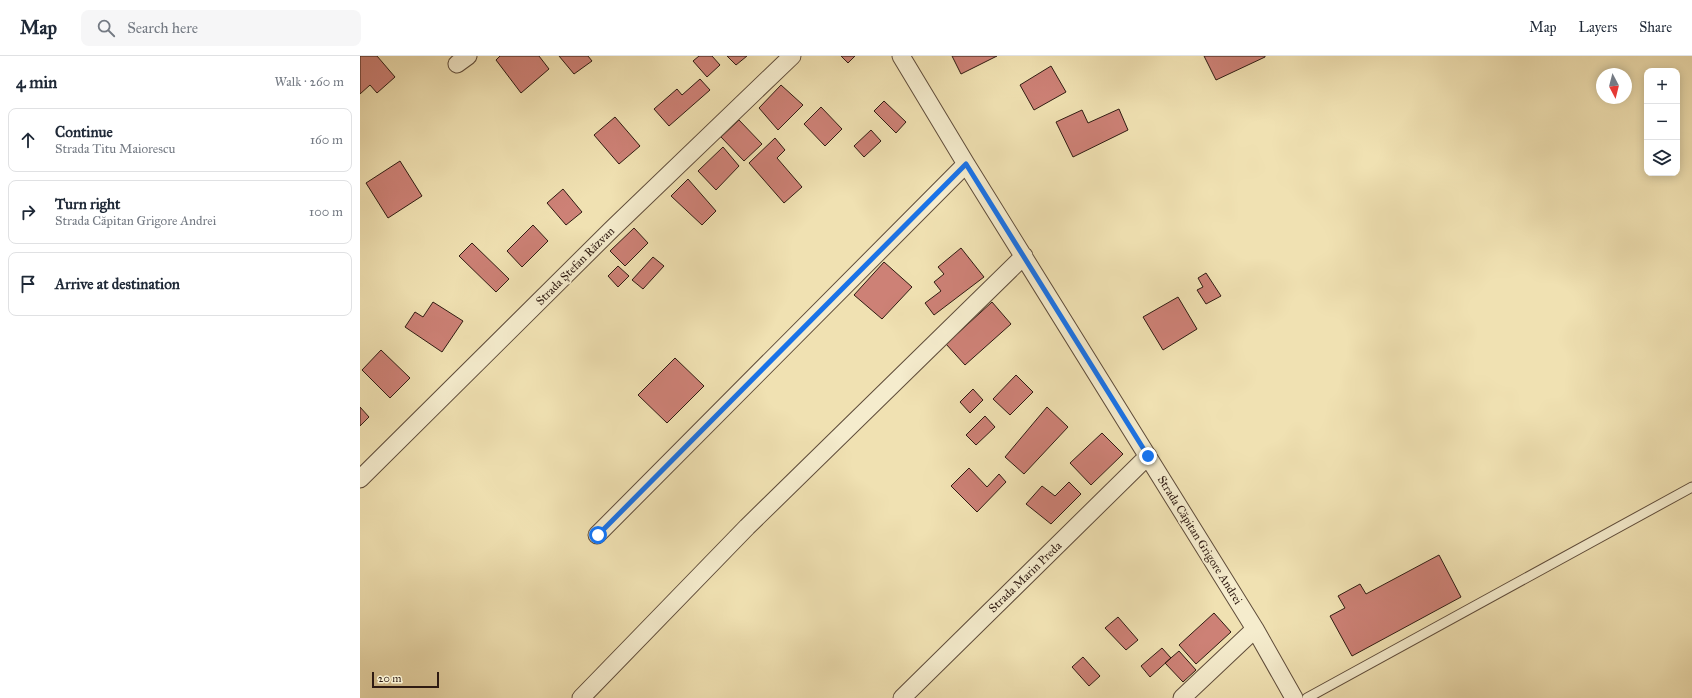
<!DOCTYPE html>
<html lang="en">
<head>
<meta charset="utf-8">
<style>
  :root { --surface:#fff; --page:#f6f6f7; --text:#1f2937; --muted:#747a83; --line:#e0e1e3 }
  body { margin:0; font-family:"IM FELL Great Primer",serif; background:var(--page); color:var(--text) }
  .controls { position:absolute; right:12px; top:12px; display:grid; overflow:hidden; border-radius:8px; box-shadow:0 2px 10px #0003 }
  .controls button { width:36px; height:36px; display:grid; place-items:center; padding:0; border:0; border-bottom:1px solid var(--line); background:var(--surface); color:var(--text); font:20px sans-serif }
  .compass { position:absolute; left:1236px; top:12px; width:36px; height:36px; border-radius:50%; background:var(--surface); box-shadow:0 2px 10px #0003; rotate:173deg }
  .scale { position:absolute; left:12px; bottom:10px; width:67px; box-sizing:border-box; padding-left:4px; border:2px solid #2f1b12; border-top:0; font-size:11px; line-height:14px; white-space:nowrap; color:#2f1b12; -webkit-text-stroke:3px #f5eccd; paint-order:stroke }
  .stop { position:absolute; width:12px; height:12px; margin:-9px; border:3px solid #1a73e8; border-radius:50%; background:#fff }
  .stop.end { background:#1a73e8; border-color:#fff; box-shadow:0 1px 4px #0008 }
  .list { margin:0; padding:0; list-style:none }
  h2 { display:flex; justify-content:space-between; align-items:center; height:52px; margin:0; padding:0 16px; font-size:17px }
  h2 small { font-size:13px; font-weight:400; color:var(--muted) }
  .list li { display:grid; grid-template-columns:26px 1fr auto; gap:12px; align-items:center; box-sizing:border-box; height:64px; margin:0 8px 8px; padding:0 8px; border:1px solid var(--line); border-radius:8px }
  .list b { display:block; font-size:15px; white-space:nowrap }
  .list p { margin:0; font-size:13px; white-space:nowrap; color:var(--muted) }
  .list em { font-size:13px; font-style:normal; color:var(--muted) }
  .icon { flex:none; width:22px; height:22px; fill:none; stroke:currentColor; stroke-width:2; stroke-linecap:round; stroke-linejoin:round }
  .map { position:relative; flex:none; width:1332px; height:642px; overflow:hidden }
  header { display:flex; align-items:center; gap:24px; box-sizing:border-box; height:56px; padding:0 20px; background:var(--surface); border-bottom:1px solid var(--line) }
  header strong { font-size:19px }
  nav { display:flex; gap:22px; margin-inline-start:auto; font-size:14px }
  .search { width:280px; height:36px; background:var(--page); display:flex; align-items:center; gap:10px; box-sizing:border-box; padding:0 14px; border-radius:8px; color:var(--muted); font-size:15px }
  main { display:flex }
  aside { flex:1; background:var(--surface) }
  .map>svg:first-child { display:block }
  .building { fill:#cd8176; stroke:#2f1b12 }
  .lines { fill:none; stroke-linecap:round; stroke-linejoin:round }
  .lane-casing { stroke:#5f4c3a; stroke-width:11 }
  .street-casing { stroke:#5f4c3a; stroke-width:19 }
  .lane { stroke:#f5eccd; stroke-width:9 }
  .street { stroke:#f5eccd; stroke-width:17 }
  .route { stroke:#1a73e8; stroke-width:5 }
  .labels { text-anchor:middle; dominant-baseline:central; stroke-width:4; stroke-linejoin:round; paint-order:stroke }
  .street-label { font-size:12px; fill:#2f1b12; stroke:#f5eccd }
</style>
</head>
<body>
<header>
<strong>Map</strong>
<div class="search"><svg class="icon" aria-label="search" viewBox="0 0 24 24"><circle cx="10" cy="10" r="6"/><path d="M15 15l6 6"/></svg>Search here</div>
<nav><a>Map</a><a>Layers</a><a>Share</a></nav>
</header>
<main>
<aside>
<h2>4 min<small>Walk · 260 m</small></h2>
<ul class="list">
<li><svg class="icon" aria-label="ahead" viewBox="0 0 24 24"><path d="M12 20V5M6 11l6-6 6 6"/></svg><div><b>Continue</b><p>Strada Titu Maiorescu</p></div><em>160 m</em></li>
<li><svg class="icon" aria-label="right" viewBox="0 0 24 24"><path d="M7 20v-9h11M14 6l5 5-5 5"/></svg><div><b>Turn right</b><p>Strada Căpitan Grigore Andrei</p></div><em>100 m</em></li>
<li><svg class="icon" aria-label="arrive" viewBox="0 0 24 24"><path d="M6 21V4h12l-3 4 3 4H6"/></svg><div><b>Arrive at destination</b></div></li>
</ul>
</aside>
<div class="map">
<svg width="1332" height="642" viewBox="0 0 1332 642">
  <rect width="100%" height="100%" fill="#f0e1b2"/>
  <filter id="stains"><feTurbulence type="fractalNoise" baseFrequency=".005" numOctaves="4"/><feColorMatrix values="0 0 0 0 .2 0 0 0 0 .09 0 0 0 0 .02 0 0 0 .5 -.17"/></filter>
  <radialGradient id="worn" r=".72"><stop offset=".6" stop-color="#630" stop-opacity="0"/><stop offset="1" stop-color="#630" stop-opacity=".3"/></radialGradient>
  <path class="building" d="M0 0H17L35 21 17 37 10 29 0 38Z
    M140 0H179L189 13 161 37 136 4Z
    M199 0H228L232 5 214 18Z
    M339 0H352L360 9 347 21 333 5Z
    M367 0H387L376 9Z
    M481 0H495L488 7Z
    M592 0H637L601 18Z
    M844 0H905V1L856 24Z
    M691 10 706 36 674 54 660 29Z
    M340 23 350 34 309 70 294 53 317 33 322 39Z
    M421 29 443 49 418 74 399 52Z
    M524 45 546 66 536 77 514 55Z
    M461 51 482 73 465 90 444 68Z
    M759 53 768 74 713 101 696 66 722 54 728 67Z
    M255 61 280 90 259 108 234 79Z
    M379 64 402 88 384 105 361 81Z
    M511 74 521 85 504 101 494 90Z
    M415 82 425 94 417 102 442 131 424 147 389 107Z
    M363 91 379 110 356 134 338 115Z
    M40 105 62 140 28 162 6 127Z
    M328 123 356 155 342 169 311 140Z
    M203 133 222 156 206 169 187 147Z
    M173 169 188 185 162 211 147 195Z
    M274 172 288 187 265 210 250 195Z
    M112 187 149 223 136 236 99 200Z
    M601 192 624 221 574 259 565 247 581 235 574 226 584 218 578 211Z
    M293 201 304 210 283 233 272 224Z
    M524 206 552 231 522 263 494 239Z
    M258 210 269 220 258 231 248 220Z
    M846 217 861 240 846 248 837 234 843 231 838 222Z
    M818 241 837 273 803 294 783 261Z
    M73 246 103 265 82 296 45 271 55 256 63 261Z
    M632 246 651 268 605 309 586 288Z
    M21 294 50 322 30 342 2 314Z
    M315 302 344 330 307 367 278 339Z
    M656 319 673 336 650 359 633 343Z
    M613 333 623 344 610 357 600 346Z
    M0 351 9 361 0 370Z
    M687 351 708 371 664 418 645 401Z
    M625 360 635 371 616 389 606 379Z
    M742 377 763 398 731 429 710 407Z
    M609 412 627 431 639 418 646 426 617 456 591 430Z
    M709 426 721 438 691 468 666 448 682 430 695 440Z
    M1079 499 1101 541 992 600 970 560 985 552 978 540 1000 528 1006 538Z
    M854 557 871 576 836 608 819 589Z
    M758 561 778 584 766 594 745 572Z
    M802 592 811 602 790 621 781 610Z
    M819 595 836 614 823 626 805 607Z
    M723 601 740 620 729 630 712 611Z"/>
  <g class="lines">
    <g class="lane-casing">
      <path id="lane" d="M947 642 1332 431"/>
    </g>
    <g class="street-casing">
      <path id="street" d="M541 0 606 108 895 573 934 642
        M97 8 108 0
        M0 423 253 172 432 0
        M237 479 606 108
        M221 642 387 471 664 200
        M542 642 788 400
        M822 642 895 573"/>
    </g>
    <use href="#lane" class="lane"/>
    <use href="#street" class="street"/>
  </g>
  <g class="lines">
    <path class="route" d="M238 479 606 108 788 400"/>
  </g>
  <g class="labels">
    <g class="street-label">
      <text transform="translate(215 210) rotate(-45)">Strada Ștefan Răzvan</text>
      <text transform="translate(840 484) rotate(58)">Strada Căpitan Grigore Andrei</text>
      <text transform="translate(665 521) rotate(-44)">Strada Marin Preda</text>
    </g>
  </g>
  <rect width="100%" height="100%" filter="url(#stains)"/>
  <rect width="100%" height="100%" fill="url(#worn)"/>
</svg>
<div class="controls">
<button>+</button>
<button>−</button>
<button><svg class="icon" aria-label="layers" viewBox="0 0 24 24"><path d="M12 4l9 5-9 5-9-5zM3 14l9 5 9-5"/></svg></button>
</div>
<svg class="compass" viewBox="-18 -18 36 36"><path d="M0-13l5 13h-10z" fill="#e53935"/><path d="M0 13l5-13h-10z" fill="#747a83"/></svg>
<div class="scale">20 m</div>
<div class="stop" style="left:238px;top:479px"></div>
<div class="stop end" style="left:788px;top:400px"></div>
</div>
</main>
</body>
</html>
